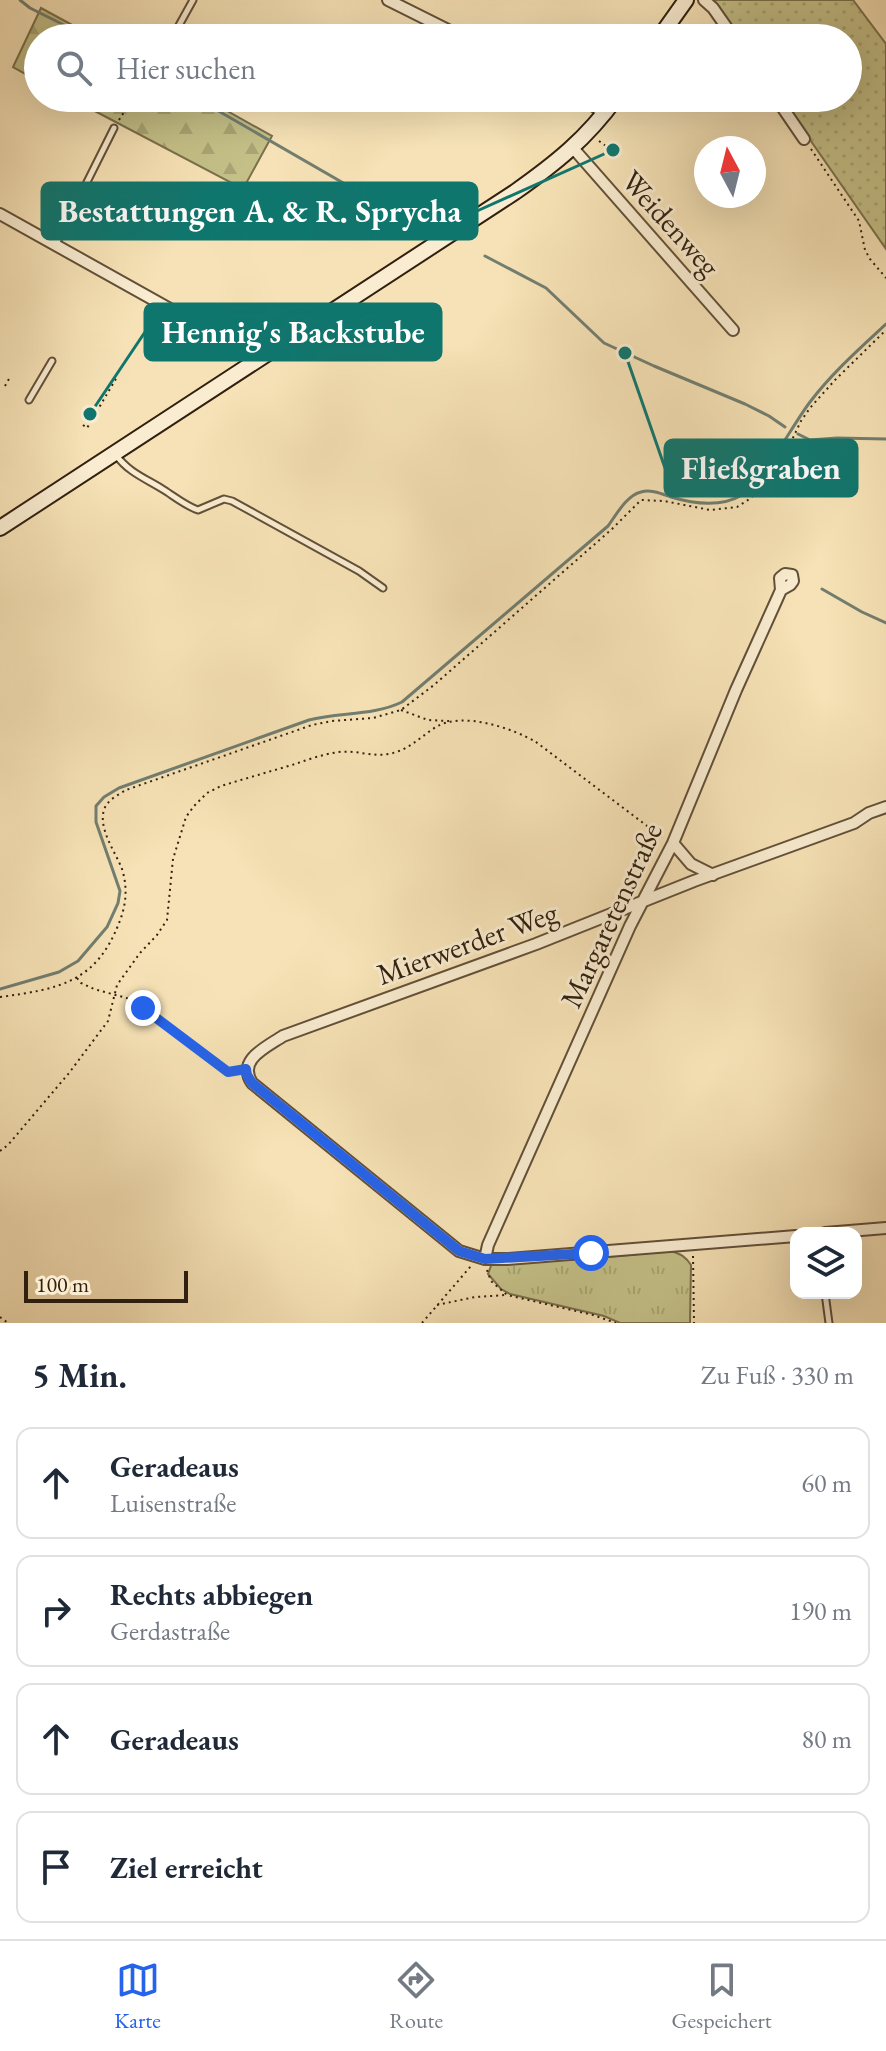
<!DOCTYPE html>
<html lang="de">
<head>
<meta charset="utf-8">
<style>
  :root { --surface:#fff; --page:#f2f2f3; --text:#1f2937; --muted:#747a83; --line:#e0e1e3; --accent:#2563eb }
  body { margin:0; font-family:"EB Garamond",serif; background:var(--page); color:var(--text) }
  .controls { position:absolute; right:24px; bottom:24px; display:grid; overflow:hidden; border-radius:16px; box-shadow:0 8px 32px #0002 }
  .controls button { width:72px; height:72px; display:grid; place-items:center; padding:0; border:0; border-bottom:2px solid var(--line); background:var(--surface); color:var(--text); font:40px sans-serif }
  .compass { position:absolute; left:694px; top:136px; width:72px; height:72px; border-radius:50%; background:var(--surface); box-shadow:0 8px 32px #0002; rotate:353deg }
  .scale { position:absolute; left:24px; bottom:20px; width:164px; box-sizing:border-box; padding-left:8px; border:4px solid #31200f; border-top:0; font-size:22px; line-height:28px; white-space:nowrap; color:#31200f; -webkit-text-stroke:6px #f9ecd0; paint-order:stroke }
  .stop { position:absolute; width:24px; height:24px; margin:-18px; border:6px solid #2563eb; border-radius:50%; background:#fff }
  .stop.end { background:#2563eb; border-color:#fff; box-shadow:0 2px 8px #0008 }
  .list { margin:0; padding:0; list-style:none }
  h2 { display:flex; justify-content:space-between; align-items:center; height:104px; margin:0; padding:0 32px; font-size:34px }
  h2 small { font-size:26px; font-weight:400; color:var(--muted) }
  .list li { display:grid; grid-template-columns:52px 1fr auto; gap:24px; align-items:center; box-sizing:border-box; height:112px; margin:0 16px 16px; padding:0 16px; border:2px solid var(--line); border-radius:16px }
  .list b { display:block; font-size:30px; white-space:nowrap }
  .list p { margin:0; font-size:26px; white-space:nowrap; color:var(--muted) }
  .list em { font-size:26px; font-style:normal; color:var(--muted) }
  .icon { flex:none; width:44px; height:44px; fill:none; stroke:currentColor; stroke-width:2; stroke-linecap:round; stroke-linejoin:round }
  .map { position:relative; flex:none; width:886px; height:1323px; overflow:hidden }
  .search { position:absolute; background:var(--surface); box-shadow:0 8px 32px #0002; left:24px; right:24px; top:24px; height:88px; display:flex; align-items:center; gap:20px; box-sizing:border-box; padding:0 28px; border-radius:44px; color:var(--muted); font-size:30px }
  .sheet { height:616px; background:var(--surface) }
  nav { display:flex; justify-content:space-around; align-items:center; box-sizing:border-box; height:112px; border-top:2px solid var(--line); background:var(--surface); font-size:22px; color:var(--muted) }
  nav a { display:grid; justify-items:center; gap:4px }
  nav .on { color:var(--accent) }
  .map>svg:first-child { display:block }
  .grass { fill:url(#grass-dots); stroke:#7a704c; stroke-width:2 }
  .forest { fill:url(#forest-firs); stroke:#7a704c; stroke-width:2 }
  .park { fill:url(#park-tufts); stroke:#7a704c; stroke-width:2 }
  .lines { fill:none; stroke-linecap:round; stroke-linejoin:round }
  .stream { stroke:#727e70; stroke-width:3 }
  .lane-casing { stroke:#625039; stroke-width:9 }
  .street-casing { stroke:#625039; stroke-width:14 }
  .secondary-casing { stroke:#31200f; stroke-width:18 }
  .path { stroke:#31200f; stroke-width:2; stroke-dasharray:2 4; stroke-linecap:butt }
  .lane { stroke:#f9ecd0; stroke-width:5 }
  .street { stroke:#f9ecd0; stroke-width:10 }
  .secondary { stroke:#f9ecd0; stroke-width:14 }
  .route { stroke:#2563eb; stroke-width:10 }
  .labels { text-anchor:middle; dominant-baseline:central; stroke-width:6; stroke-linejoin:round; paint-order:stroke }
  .street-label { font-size:30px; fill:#31200f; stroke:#f9ecd0 }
  .leader { fill:none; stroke:#0f766e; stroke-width:3 }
  .callout-dot { fill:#0f766e; stroke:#f9ecd0; stroke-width:3 }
  .callout { fill:#0f766e; stroke:#0f766e; stroke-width:3 }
  .callout-label { font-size:32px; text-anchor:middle; font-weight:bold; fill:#fff }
</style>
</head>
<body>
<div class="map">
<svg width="886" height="1323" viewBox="0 0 886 1323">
  <defs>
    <pattern id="grass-dots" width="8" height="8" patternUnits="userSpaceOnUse" patternTransform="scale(2)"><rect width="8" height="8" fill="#c4c088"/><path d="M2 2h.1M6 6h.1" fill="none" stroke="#a9a574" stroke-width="1.8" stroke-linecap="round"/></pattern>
    <pattern id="forest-firs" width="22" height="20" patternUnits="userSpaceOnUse" patternTransform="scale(2)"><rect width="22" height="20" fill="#c4c088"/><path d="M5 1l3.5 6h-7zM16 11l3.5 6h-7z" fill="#a9a574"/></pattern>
    <pattern id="park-tufts" width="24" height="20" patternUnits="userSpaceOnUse" patternTransform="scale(2)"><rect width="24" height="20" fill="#c4c088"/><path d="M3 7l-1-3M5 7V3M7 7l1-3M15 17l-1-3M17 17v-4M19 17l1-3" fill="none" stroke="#a9a574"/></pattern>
  </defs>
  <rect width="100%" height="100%" fill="#f6e2b6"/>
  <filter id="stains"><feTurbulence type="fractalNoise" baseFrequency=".0025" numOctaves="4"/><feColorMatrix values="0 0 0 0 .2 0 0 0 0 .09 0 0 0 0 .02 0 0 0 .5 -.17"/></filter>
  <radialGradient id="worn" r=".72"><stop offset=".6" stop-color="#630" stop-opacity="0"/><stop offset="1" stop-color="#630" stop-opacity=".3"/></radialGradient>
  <path class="grass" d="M714 0H853L886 44V249L781 98H848V38H740Z"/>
  <path class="forest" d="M41 8 96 38H38V81L13 67Z
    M70 98H204L272 136 243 189Z"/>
  <path class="park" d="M671 1251C681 1254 686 1257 691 1265L690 1323H620L604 1316 510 1294 501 1289 488 1274 492 1263 585 1259Z"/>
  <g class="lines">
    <path class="stream" d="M20 0 30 8 90 38
      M196 98 430 233
      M485 256 546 288 604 343 654 366 745 404 769 416 785 427
      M798 434 810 440 837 438 886 439
      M822 589 862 612 886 623
      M0 989 59 972 78 961 107 927 118 903 120 891 96 822V806L104 797 119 788 309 720C340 712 373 716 402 702L608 526C616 515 627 495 641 492 651 489 662 494 671 497 694 504 720 508 742 495 762 483 793 424 810 402 832 373 859 349 886 324"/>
    <g class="lane-casing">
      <path id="lane" d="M172 38 193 0
        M56 244 114 128
        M29 400 52 361
        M116 455C129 473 147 479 164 490 175 497 186 506 198 510L224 499 232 501 359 571 383 588
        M825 1293 829 1323"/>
    </g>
    <g class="street-casing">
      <path id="street" d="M388 0 464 38
        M704 0 713 8 734 38
        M583 98 605 114
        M776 98 804 139
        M573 148 733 330
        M0 214 247 352 255 363
        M673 843 691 864 713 875
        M825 1233 886 1228
        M796 1236 507 1259H485L459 1251 252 1083C237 1060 265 1048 283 1036L536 944 694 881 854 823 869 813 886 807
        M485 1259 488 1245 630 926 673 843 736 690 777 599 781 590 780 578 785 574 792 575 793 581 790 585 781 590"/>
    </g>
    <g class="secondary-casing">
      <path id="secondary" d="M659 38 686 0
        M0 528 515 192C556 163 586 139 616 98"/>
    </g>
    <path class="path" d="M119 120 133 98
      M599 141 606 146
      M811 149 859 221 865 250 870 259 886 278
      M5 386 10 377
      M83 425 87 428 117 377
      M401 710 428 720 449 721
      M77 978 81 983 94 989 130 999 228 1072 237 1071
      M0 997C58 989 96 983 119 923 126 906 128 888 122 869 116 853 98 829 104 810 107 800 118 795 126 790L312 725 332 721 373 718 401 710 434 685 612 529 641 500 664 501 710 510 737 507 751 498 790 444 801 421 810 408 835 380 886 330
      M0 1151 8 1145 69 1073 108 1021 117 985 140 953 157 935 167 920 173 859 186 817 194 806 207 793 221 786C244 779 268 772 292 765 307 760 323 754 339 752 356 750 373 757 388 754 408 751 420 737 436 727 462 711 512 728 536 742L663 838
      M693 1256 694 1323
      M487 1270 491 1281 507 1295 593 1315 616 1323
      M437 1305 475 1297 506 1295
      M0 1317 8 1323
      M422 1323 471 1266"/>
    <use href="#lane" class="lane"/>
    <use href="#street" class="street"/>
    <use href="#secondary" class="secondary"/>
  </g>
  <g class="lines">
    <path class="route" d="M143 1008 228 1072 246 1069 247 1075 252 1083 459 1251 485 1259 591 1253"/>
  </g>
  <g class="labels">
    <g class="street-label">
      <text transform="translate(671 223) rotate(48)">Weidenweg</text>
      <text transform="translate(611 915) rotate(-65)">Margaretenstraße</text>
      <text transform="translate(467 943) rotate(-20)">Mierwerder Weg</text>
    </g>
  </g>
  <path class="leader" d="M613 150L477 211M90 414L145 332M625 353L665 468"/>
  <g class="callout-dot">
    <circle cx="613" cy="150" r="8"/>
    <circle cx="90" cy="414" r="8"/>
    <circle cx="625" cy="353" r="8"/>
  </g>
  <g class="callout">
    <rect x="42" y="183" width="435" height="56" rx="8"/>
    <rect x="145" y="304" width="296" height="56" rx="8"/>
    <rect x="665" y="440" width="192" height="56" rx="8"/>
  </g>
  <g class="callout-label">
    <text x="260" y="222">Bestattungen A. &amp; R. Sprycha</text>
    <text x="293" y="343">Hennig's Backstube</text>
    <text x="761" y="479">Fließgraben</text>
  </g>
  <rect width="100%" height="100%" filter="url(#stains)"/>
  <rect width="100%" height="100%" fill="url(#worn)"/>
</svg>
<div class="controls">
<button><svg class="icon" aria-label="layers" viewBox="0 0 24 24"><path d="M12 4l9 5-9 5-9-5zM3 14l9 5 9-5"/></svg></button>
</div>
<svg class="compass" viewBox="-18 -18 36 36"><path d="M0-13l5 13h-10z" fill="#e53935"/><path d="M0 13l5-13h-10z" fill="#747a83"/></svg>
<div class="scale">100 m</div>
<div class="stop" style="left:591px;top:1253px"></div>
<div class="stop end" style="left:143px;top:1008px"></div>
<div class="search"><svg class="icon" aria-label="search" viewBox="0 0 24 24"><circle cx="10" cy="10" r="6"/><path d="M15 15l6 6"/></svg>Hier suchen</div>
</div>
<section class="sheet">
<h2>5 Min.<small>Zu Fuß · 330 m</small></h2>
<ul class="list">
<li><svg class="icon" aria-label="ahead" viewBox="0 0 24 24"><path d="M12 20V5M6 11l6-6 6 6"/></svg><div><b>Geradeaus</b><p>Luisenstraße</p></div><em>60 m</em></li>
<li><svg class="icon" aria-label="right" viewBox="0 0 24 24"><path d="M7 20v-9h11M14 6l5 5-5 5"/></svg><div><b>Rechts abbiegen</b><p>Gerdastraße</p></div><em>190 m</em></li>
<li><svg class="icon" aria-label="ahead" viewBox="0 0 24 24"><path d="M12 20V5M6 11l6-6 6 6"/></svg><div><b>Geradeaus</b></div><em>80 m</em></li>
<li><svg class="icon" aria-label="arrive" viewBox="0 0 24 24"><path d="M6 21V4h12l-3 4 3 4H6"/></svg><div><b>Ziel erreicht</b></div></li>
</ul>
</section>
<nav>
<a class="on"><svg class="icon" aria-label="map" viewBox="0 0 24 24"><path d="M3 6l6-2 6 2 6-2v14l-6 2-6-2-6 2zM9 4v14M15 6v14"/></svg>Karte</a>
<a><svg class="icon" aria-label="directions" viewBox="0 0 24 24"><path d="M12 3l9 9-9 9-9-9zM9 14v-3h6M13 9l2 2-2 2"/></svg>Route</a>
<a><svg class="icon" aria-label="saved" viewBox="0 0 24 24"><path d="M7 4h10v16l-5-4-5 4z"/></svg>Gespeichert</a>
</nav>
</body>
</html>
